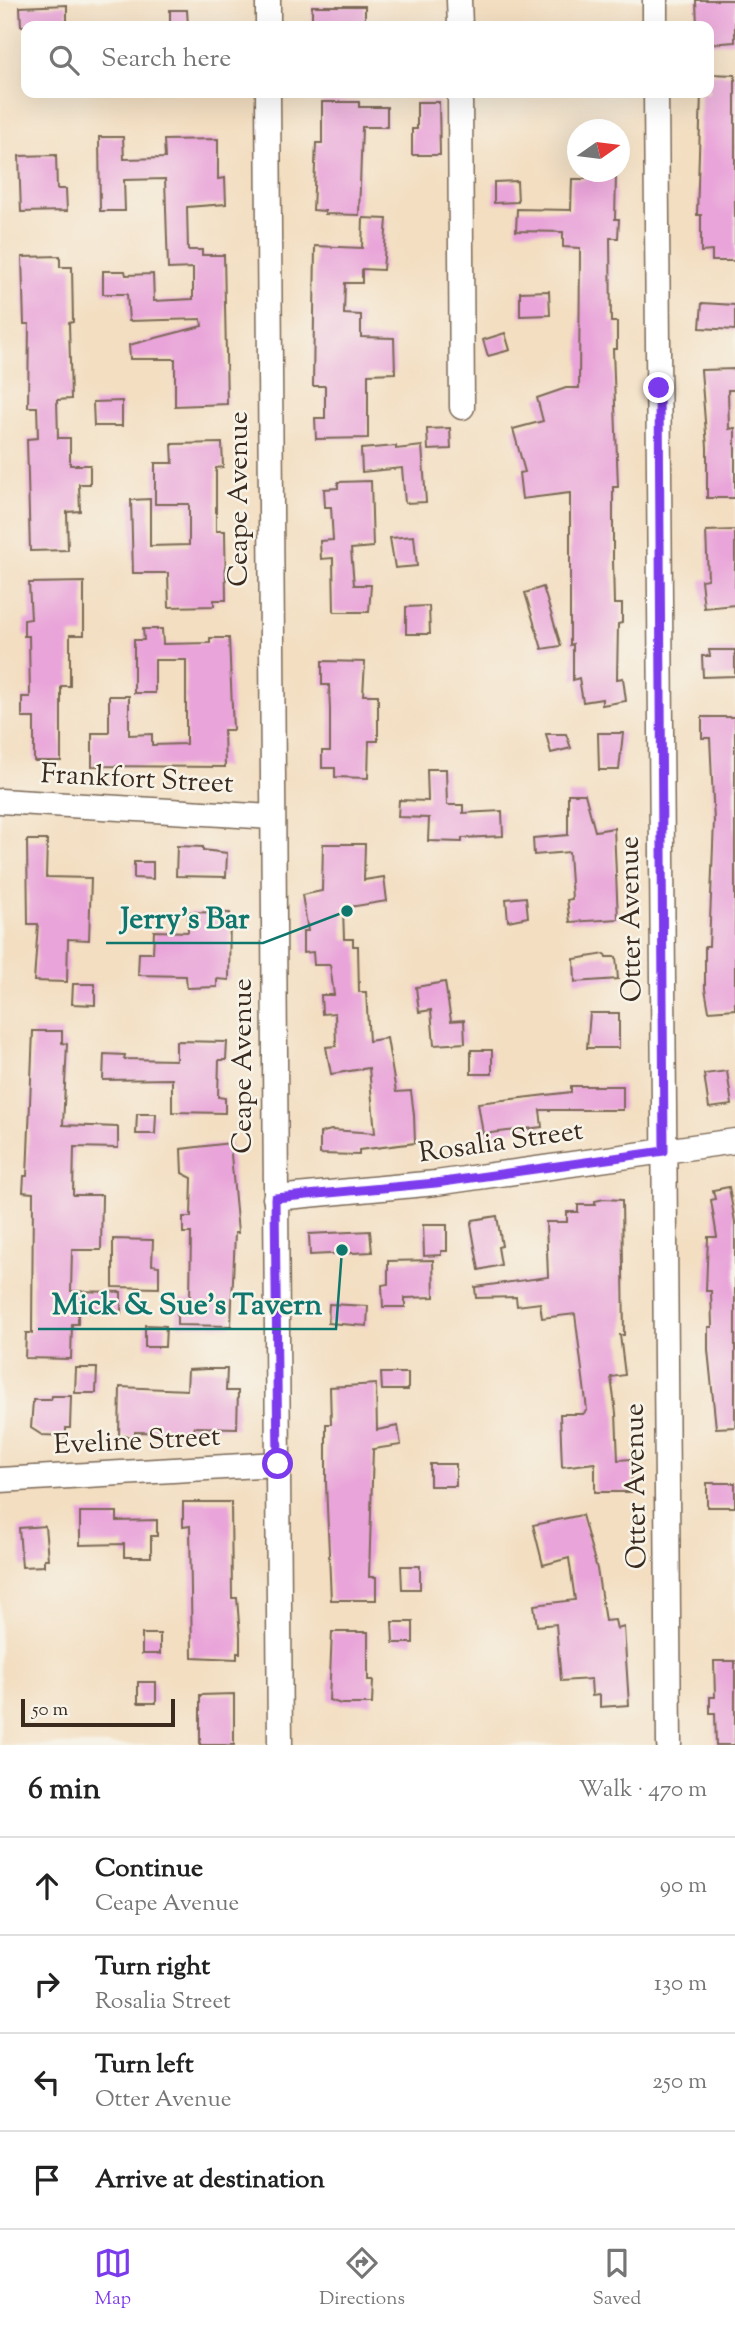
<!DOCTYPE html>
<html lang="en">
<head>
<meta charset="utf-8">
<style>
  :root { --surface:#fff; --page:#f2f2f2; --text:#222; --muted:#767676; --line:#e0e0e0; --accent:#7c3aed }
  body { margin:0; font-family:"Sorts Mill Goudy",serif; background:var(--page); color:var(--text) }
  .compass { position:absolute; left:567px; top:119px; width:63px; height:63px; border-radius:50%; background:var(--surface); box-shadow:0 7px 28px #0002; rotate:76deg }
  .scale { position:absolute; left:21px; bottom:18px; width:154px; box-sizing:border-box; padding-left:7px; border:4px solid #3b2a1e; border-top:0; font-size:19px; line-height:24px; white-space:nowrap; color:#3b2a1e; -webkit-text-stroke:5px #f7f3e8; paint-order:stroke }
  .stop { position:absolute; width:21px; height:21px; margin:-16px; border:5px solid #7c3aed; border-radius:50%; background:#fff }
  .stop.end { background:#7c3aed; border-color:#fff; box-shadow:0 2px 7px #0008 }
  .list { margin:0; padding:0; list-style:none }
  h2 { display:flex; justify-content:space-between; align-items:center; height:91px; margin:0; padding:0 28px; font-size:30px }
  h2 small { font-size:23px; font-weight:400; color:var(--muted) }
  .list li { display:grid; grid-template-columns:46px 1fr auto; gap:21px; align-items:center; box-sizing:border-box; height:98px; padding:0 28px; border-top:2px solid var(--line) }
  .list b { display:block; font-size:26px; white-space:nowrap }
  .list p { margin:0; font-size:23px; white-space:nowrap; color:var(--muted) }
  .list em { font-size:23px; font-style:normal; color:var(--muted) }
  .icon { flex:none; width:38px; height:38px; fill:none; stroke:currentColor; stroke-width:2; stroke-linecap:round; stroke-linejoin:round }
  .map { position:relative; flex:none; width:735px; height:1745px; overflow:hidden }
  .search { position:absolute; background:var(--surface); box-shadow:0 7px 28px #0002; left:21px; right:21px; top:21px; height:77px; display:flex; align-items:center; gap:18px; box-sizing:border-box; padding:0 24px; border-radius:14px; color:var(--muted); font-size:26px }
  .sheet { height:483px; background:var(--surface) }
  nav { display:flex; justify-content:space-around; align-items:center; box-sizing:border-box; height:98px; border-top:2px solid var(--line); background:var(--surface); font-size:19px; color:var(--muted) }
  nav a { display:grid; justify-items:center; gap:4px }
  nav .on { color:var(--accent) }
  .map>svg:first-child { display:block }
  .building { fill:#e9a4d9 }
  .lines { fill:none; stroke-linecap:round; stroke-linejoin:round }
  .minor-casing { stroke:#7b6957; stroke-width:27 }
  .minor { stroke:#fff; stroke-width:24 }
  .route { stroke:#7c3aed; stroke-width:9 }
  .labels { text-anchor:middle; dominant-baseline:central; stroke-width:5; stroke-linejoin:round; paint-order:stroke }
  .street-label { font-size:28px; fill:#3b2a1e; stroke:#f7f3e8 }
  .leader { fill:none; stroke:#0f766e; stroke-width:2.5 }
  .callout-dot { fill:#0f766e; stroke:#f7f3e8; stroke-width:2.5 }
  .callout-label { font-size:30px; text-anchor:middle; font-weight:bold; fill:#0f766e; stroke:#f7f3e8; stroke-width:5; stroke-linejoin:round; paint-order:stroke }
</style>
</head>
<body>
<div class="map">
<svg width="735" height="1745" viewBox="0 0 735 1745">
  <rect width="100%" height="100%" fill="#f7f3e8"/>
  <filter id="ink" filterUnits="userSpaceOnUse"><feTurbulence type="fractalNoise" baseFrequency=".0143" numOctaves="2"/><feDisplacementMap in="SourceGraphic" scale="14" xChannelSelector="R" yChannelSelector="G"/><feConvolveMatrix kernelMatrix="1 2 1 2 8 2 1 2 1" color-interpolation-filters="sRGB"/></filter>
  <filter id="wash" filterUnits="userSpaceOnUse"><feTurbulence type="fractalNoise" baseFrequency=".00686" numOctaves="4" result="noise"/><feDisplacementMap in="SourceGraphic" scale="28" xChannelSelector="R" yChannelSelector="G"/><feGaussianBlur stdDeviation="1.57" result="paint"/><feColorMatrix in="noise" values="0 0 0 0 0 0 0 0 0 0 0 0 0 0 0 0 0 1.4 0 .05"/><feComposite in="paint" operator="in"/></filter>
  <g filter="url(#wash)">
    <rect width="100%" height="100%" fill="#f3dec1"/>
    <g id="blocks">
      <path class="building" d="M696 0H735V42L709 44V26H697Z
        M67 5V26H21L20 7Z
        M312 6H365V26H312Z
        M170 10H187L188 26H170Z
        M709 74 735 75V261H712V251L701 252V215H697L701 93H709Z
        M322 102H359V107H387V127H362L359 215 325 214V211L313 210 316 143H322Z
        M417 102H439L440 155H412V129H417Z
        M99 137H123L124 159 165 158 164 140 218 139V179L225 178 226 204 187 207 188 250H202V255H224L227 404 175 406V359H130L129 345 202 326 201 319 129 321 127 294H103V271H125L126 275 153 274 154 301 193 299V268L168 269 165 179 124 180 125 211H100Z
        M56 155 57 189H66L67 211 21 212 19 156Z
        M585 175H616L615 219H619L618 238H610L611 322H617V349H613L618 487H613V560L614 604H622V623L618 624 617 679 623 678 626 701 602 705V699L583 702 579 678 573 680V644L570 645V493L522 499 519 473 525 472 513 429 543 421 537 398 566 388H579L580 248 563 247V232L516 231 517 209 571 210 572 179H585Z
        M517 181 518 202 494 203V182Z
        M363 218 387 219 383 270 362 269V283H345L344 314 361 315V337L394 338 395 373 368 374V438L316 439 315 418H325V386H313L315 246 362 248Z
        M60 256V267H72L73 322 69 323 71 399 57 400 58 438H70V465H90V484H79L80 511 67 512 68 550 30 551 27 439 38 438 37 407H28L29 324H24L22 257Z
        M549 291 550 315 520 316V292Z
        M702 303 735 305V330L700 328Z
        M505 333 510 350 488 356 483 340Z
        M735 369V390H728L729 429 735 428V498H707V447L701 370Z
        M122 401V426H94L93 402Z
        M450 428 451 449 428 450 427 429Z
        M222 443 223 467 216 468V531H225L226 600H214V606L169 607 168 573H133L131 500 150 499V546L189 545V504H155V463H173L172 444Z
        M396 446V449L422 446 426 502 405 503 402 468 362 472 361 449Z
        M371 481 373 547 351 549 354 585H371L369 612H334L333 558 321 559 320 541 333 540 331 507H325L324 489 338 488V482Z
        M735 530V605L704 608 701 580 708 579 706 531Z
        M414 536 417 566 395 568 390 538Z
        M84 582V635H70V686H61V761H34V718H22V697H30L29 636H24V620L31 619 29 583Z
        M543 587 561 646 542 649 525 593Z
        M429 606 430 634H406V607Z
        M143 629H162L163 644 210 643V638H229L233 730H224L225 767 92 766V733H109V696H129V735L152 734V745L186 744V660H155V693H134V640H144Z
        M709 650H735V676L703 677 702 656H710Z
        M322 661 365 662 363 695H378V741H369L368 778 335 777V768H322V751H330V710L329 685H322Z
        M702 717H735V1009L709 1011 705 989V946H709L714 821 710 738H702Z
        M598 733H623L619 770H599Z
        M546 734H566L571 748 551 753Z
        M427 769H446L447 805H463V813L502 811 503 836 462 838V842L428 841 429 818 398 817 399 800 428 801Z
        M568 794H585L595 831 614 828 618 919 570 922 567 900 572 899 569 852 534 855 533 838 568 835Z
        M27 840H47L46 877 91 878 89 940 68 939 67 982 34 981 38 924H28Z
        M323 844H365L364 880 384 877 387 901 343 908 344 939H353V946H358L359 992H366L369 1041 387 1038 396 1092 411 1091 414 1115 415 1143 359 1150V1155L320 1154V1133L331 1130 375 1133 369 1068 331 1074 326 1047 336 1046 335 1013 322 1014 321 995H334L330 965H314L313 952 303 953V931H308L302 895 322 891Z
        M177 846 203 847V850L227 853 226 877 176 876Z
        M134 862H153V879L134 878Z
        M526 897 528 917 508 921 506 899Z
        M188 912 230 913 229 980 217 979V987L187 988 186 976 138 975 139 953H153L154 931 188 932Z
        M605 954 606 957H616L618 979 575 982 574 959Z
        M445 982 451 1021 464 1020 465 1043 434 1045 431 1010 419 1012 416 987Z
        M73 984H95V1005L72 1004Z
        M590 1013H619V1048H587Z
        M33 1031H62V1043L67 1044 63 1125 118 1127V1148L74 1147 73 1195H102L101 1250H72L71 1291 121 1292V1313L78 1312V1324H72L71 1359 25 1358 26 1333H32L33 1193 23 1192 24 1176H27Z
        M176 1041 227 1042 226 1060H219L218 1097 225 1098V1113L172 1112V1079L103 1080 104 1054 125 1055 124 1059 176 1060Z
        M471 1050H492V1074H471Z
        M727 1071 732 1105 709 1108 704 1074Z
        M571 1086H623V1110H540L542 1127 483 1134 478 1103 571 1092Z
        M137 1114H156L155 1134H136Z
        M230 1143 238 1233H235L231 1326 177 1325V1299H190L191 1233H183V1217H191L192 1178 182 1173 181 1149Z
        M729 1187 735 1222V1427L716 1428 708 1350V1327H712L711 1291H706L708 1237H717L711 1200 715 1199 713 1190Z
        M604 1199 622 1200 624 1335H620L625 1375 611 1377 616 1413 618 1460 631 1459 632 1492H595V1463L562 1467 560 1414H583L587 1410 575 1314 542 1318 540 1303 517 1306 516 1297 476 1298 475 1287 548 1277 546 1222H567V1212H578V1205H595V1201Z
        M497 1216 502 1246 498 1247 501 1265 479 1270 471 1224 473 1220Z
        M423 1225H447V1251H441V1255L424 1256Z
        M370 1231 372 1252 310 1255 309 1234Z
        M113 1239 153 1240 152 1265 159 1266V1288L113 1287Z
        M433 1260 434 1297 405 1298V1307H383L382 1285 388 1284V1261Z
        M329 1304 368 1306 367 1326 328 1323Z
        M145 1325 166 1326 165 1347H145Z
        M76 1368H97L96 1393H75Z
        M207 1369H227L226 1391H238L237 1428 194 1427V1433L135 1432V1437L119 1436 120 1387 187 1390 188 1370Z
        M381 1373H408V1390H382Z
        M376 1384 377 1430 398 1426 401 1445 373 1449 369 1577H376V1600H331L326 1483V1424H331L330 1387Z
        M52 1396H71L70 1428H66V1436L42 1435 31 1428 33 1400H51Z
        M430 1464H456V1486H430Z
        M707 1483H735V1507H707Z
        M183 1502H231L232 1598H237L240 1636V1653H237V1659L192 1657 190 1526 183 1527Z
        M80 1512H117V1521L157 1520V1536H151V1557H124V1544L80 1545Z
        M582 1515 597 1569 605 1621 615 1620 617 1629 624 1627 629 1705 600 1707V1695L592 1696 591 1679 561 1681 556 1624 537 1626 534 1605 575 1600 569 1558 543 1565 533 1525Z
        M45 1526 48 1559H44V1566L22 1567 19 1528Z
        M401 1566H420V1589H402Z
        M392 1622H413V1643H393Z
        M332 1632H368V1680H373L372 1704H341L329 1700Z
        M142 1634H160V1654H142Z
        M714 1661H735V1745H716L715 1713H710V1697H715Z
        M138 1682H156V1703H138Z
        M234 1694V1745H200V1695Z"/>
    </g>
  </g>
  <g filter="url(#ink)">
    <use href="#blocks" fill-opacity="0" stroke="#7b6957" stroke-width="2"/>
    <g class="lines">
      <g class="minor-casing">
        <path id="minor" d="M268 0V26
          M459 0 460 26
          M655 0V26
          M268 93 280 1745
          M460 93 462 407
          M656 93 669 1745
          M0 801 272 817
          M275 1198 436 1183 735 1141
          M0 1480 278 1464"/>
      </g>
      <use href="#minor" class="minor"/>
    </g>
  </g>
  <g class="lines" filter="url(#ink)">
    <path class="route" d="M278 1464 275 1198 436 1183 664 1151 659 388"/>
  </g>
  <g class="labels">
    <g class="street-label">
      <text transform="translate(240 499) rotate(-90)">Ceape Avenue</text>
      <text transform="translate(137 780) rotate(3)">Frankfort Street</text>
      <text transform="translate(632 919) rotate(-91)">Otter Avenue</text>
      <text transform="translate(244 1066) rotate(-90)">Ceape Avenue</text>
      <text transform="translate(501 1143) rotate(-8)">Rosalia Street</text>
      <text transform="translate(137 1442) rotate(-3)">Eveline Street</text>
      <text transform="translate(637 1486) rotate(-91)">Otter Avenue</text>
    </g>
  </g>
  <path class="leader" d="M347 911L263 943H106M342 1250L336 1329H38"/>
  <g class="callout-dot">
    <circle cx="347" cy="911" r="7"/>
    <circle cx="342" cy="1250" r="7"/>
  </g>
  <g class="callout-label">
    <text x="185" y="928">Jerry's Bar</text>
    <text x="187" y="1314">Mick &amp; Sue's Tavern</text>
  </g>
</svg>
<svg class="compass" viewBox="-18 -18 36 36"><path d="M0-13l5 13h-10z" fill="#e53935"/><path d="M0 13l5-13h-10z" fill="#767676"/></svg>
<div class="scale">50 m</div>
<div class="stop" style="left:278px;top:1464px"></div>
<div class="stop end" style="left:659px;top:388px"></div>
<div class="search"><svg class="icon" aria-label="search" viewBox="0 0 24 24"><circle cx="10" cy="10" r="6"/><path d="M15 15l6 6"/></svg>Search here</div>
</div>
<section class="sheet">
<h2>6 min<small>Walk · 470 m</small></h2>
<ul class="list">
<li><svg class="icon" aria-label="ahead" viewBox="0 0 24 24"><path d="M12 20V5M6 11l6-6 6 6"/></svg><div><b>Continue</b><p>Ceape Avenue</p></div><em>90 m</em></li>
<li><svg class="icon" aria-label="right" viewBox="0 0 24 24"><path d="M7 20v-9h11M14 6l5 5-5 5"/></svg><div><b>Turn right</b><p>Rosalia Street</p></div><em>130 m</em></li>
<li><svg class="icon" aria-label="left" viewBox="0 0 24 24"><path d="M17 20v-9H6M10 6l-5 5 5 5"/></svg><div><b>Turn left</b><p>Otter Avenue</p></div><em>250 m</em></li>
<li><svg class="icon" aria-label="arrive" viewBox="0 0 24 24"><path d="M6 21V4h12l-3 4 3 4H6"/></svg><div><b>Arrive at destination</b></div></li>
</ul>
</section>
<nav>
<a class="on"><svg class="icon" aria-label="map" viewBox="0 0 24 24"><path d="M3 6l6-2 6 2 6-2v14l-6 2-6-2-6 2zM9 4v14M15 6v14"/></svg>Map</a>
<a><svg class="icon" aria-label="directions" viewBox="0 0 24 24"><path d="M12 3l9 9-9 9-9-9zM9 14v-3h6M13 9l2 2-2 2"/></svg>Directions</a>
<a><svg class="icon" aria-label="saved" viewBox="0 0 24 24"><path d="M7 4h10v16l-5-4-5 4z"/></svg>Saved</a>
</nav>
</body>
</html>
